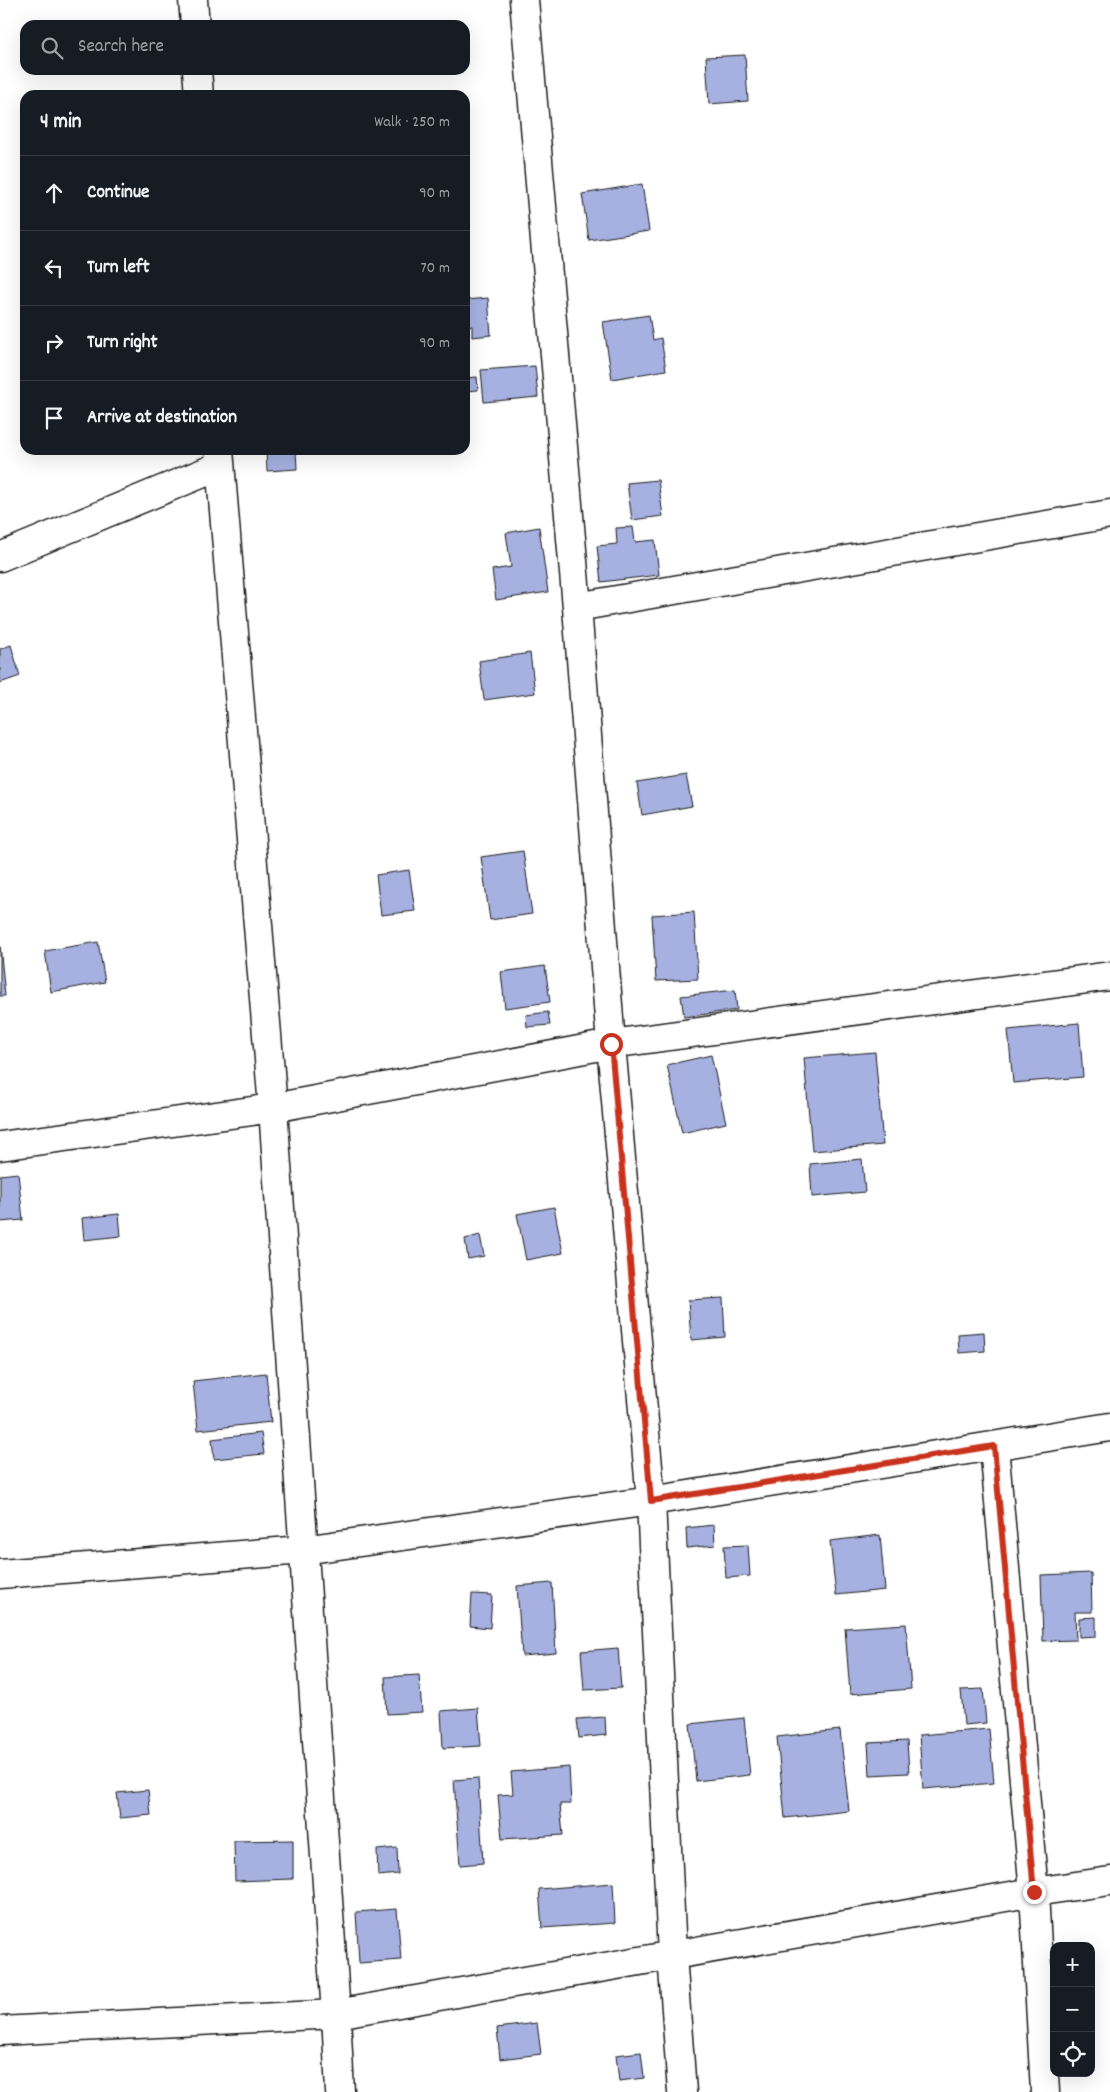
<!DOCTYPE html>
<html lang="en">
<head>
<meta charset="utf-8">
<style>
  :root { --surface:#171b24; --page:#20242c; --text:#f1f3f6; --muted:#9ea1a6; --line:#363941 }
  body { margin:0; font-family:Dekko,sans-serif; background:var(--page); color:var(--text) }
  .controls { position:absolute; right:15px; bottom:15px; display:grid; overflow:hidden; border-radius:10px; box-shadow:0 5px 20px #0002 }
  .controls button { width:45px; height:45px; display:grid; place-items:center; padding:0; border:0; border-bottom:1px solid var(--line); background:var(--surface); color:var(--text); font:25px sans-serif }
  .stop { position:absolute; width:15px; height:15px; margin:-11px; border:4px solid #c8321e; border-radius:50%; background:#fff }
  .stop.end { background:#c8321e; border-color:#fff; box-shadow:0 1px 5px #0008 }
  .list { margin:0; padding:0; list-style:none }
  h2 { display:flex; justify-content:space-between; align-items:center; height:65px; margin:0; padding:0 20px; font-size:21px }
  h2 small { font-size:16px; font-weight:400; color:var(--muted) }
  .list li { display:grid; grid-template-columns:32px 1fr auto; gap:15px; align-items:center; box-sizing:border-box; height:75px; padding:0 20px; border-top:1px solid var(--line) }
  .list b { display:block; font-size:19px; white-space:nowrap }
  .list em { font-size:16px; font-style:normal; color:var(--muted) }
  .icon { flex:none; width:28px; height:28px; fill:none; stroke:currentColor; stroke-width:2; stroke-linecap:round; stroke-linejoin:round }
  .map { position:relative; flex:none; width:1110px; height:2092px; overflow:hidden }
  .search { position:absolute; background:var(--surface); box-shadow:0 5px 20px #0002; left:20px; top:20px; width:450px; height:55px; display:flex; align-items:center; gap:12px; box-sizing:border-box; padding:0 18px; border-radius:15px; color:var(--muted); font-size:19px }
  .panel { position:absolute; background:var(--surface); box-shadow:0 5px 20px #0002; left:20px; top:90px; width:450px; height:365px; border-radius:15px }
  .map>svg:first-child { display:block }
  .building { fill:#a6b1e1; stroke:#1c1c1c }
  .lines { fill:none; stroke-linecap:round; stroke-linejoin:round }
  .minor-casing { stroke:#1c1c1c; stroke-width:31 }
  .minor { stroke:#fff; stroke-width:28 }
  .route { stroke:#c8321e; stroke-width:6 }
</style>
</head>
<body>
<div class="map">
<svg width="1110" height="2092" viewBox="0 0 1110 2092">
  <rect width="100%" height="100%" fill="#fff"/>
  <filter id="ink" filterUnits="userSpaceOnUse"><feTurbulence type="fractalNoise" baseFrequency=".02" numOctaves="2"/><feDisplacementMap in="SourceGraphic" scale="10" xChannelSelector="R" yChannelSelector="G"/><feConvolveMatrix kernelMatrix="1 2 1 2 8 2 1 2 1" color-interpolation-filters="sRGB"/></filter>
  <g filter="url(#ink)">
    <path class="building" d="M745 55 748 101 709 104 706 57Z
      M642 184 649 231 589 240 582 194Z
      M488 298 491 335 472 337V326L465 327V300Z
      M649 315 653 340 661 338 666 370 612 379 603 322Z
      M535 366 538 397 484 402 481 370Z
      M477 377 478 390 465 391V378Z
      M266 450H296L297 469 267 471Z
      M658 480 663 516 632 520 627 483Z
      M539 527 548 592 496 600 492 570 511 567 506 533Z
      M633 527 635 542 655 540 659 575 601 582 597 546 617 544 616 528Z
      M11 645 20 676 0 683V649Z
      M530 653 535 693 484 700 479 661Z
      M686 775 692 806 642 815 637 783Z
      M523 851 532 914 490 920 481 857Z
      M409 870 415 911 381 915 376 875Z
      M694 912 698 979 656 981 652 915Z
      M98 942 105 982 51 992 45 951Z
      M0 945 5 996H0Z
      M545 966 550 1002 505 1008 501 972Z
      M735 990 737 1010 684 1017 681 996Z
      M548 1012 550 1025 527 1027 526 1015Z
      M1079 1023 1083 1077 1013 1083 1008 1030Z
      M875 1052 883 1145 812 1151 804 1058Z
      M711 1055 726 1123 682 1133 667 1065Z
      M862 1159 865 1192 812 1197 810 1164Z
      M18 1173 23 1220 0 1222V1175Z
      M554 1207 563 1253 526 1260 517 1214Z
      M119 1214 121 1236 84 1240 82 1218Z
      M480 1235 484 1256 468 1259 465 1239Z
      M723 1298 725 1337 691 1340 688 1300Z
      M984 1332 985 1351 959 1353 958 1334Z
      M266 1373 271 1422 198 1430 193 1381Z
      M261 1433 264 1454 214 1459 212 1439Z
      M714 1525 715 1545 687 1548 686 1528Z
      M880 1535 885 1590 836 1595 830 1541Z
      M748 1545 750 1576 726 1578 724 1546Z
      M1091 1573 1092 1612H1075L1076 1640 1043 1641 1041 1575Z
      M552 1583 556 1653 522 1656 517 1586Z
      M472 1594 492 1595 490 1628 470 1626Z
      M1096 1617V1636L1079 1637V1618Z
      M906 1624 911 1689 850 1694 845 1628Z
      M618 1648 621 1688 584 1690 581 1651Z
      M419 1675 422 1712 387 1714 385 1677Z
      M983 1689 986 1723 964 1725 961 1690Z
      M478 1708 481 1746 443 1748 441 1711Z
      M605 1717 606 1735 579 1738 577 1719Z
      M744 1718 750 1775 696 1781 690 1724Z
      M989 1729 994 1783 923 1789 919 1735Z
      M840 1730 849 1811 785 1818 777 1737Z
      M907 1741 909 1773 870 1775 868 1743Z
      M569 1767 571 1804H560L563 1835 502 1839 498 1795 513 1794 511 1772Z
      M478 1778 483 1863 460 1865 454 1780Z
      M148 1790 151 1815 120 1818 117 1793Z
      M293 1840V1879L235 1881 234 1841Z
      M397 1848 398 1874 378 1876 377 1850Z
      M613 1883 615 1923 542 1928 539 1889Z
      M397 1909 401 1960 359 1963 356 1912Z
      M537 2023 541 2054 500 2059 497 2028Z
      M641 2052 644 2078 619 2081 616 2055Z"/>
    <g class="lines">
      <g class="minor-casing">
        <path id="minor" d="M193 0 195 25
          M524 0 577 607 611 1044 651 1501 672 1955 682 2092
          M197 70 199 95
          M219 450 273 1108 336 2014 340 2092
          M0 557 220 466
          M577 607 1110 514
          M0 1146 273 1108 611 1044 1110 976
          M994 1446 1034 1892 1045 2092
          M0 1574 303 1550 651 1501 1110 1427
          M0 2031 336 2014 1034 1892 1110 1881"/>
      </g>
      <use href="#minor" class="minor"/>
    </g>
  </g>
  <g class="lines" filter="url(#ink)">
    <path class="route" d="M611 1044 651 1501 994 1446 1034 1892"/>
  </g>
</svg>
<div class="controls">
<button>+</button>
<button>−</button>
<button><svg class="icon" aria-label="locate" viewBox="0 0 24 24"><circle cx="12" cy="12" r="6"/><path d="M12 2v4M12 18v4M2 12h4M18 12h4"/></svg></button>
</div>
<div class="stop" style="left:611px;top:1044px"></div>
<div class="stop end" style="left:1034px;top:1892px"></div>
<div class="search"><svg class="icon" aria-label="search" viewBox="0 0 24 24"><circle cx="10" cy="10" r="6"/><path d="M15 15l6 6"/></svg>Search here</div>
<section class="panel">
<h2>4 min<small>Walk · 250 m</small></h2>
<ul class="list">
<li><svg class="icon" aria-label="ahead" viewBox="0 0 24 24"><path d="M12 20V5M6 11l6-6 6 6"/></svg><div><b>Continue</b></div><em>90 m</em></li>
<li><svg class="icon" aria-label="left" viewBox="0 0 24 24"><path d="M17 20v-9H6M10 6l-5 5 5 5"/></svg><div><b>Turn left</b></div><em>70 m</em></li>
<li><svg class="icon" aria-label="right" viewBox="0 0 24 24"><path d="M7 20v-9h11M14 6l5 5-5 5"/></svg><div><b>Turn right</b></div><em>90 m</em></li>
<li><svg class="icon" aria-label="arrive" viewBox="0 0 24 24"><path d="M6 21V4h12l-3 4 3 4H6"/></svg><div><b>Arrive at destination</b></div></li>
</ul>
</section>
</div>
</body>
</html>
